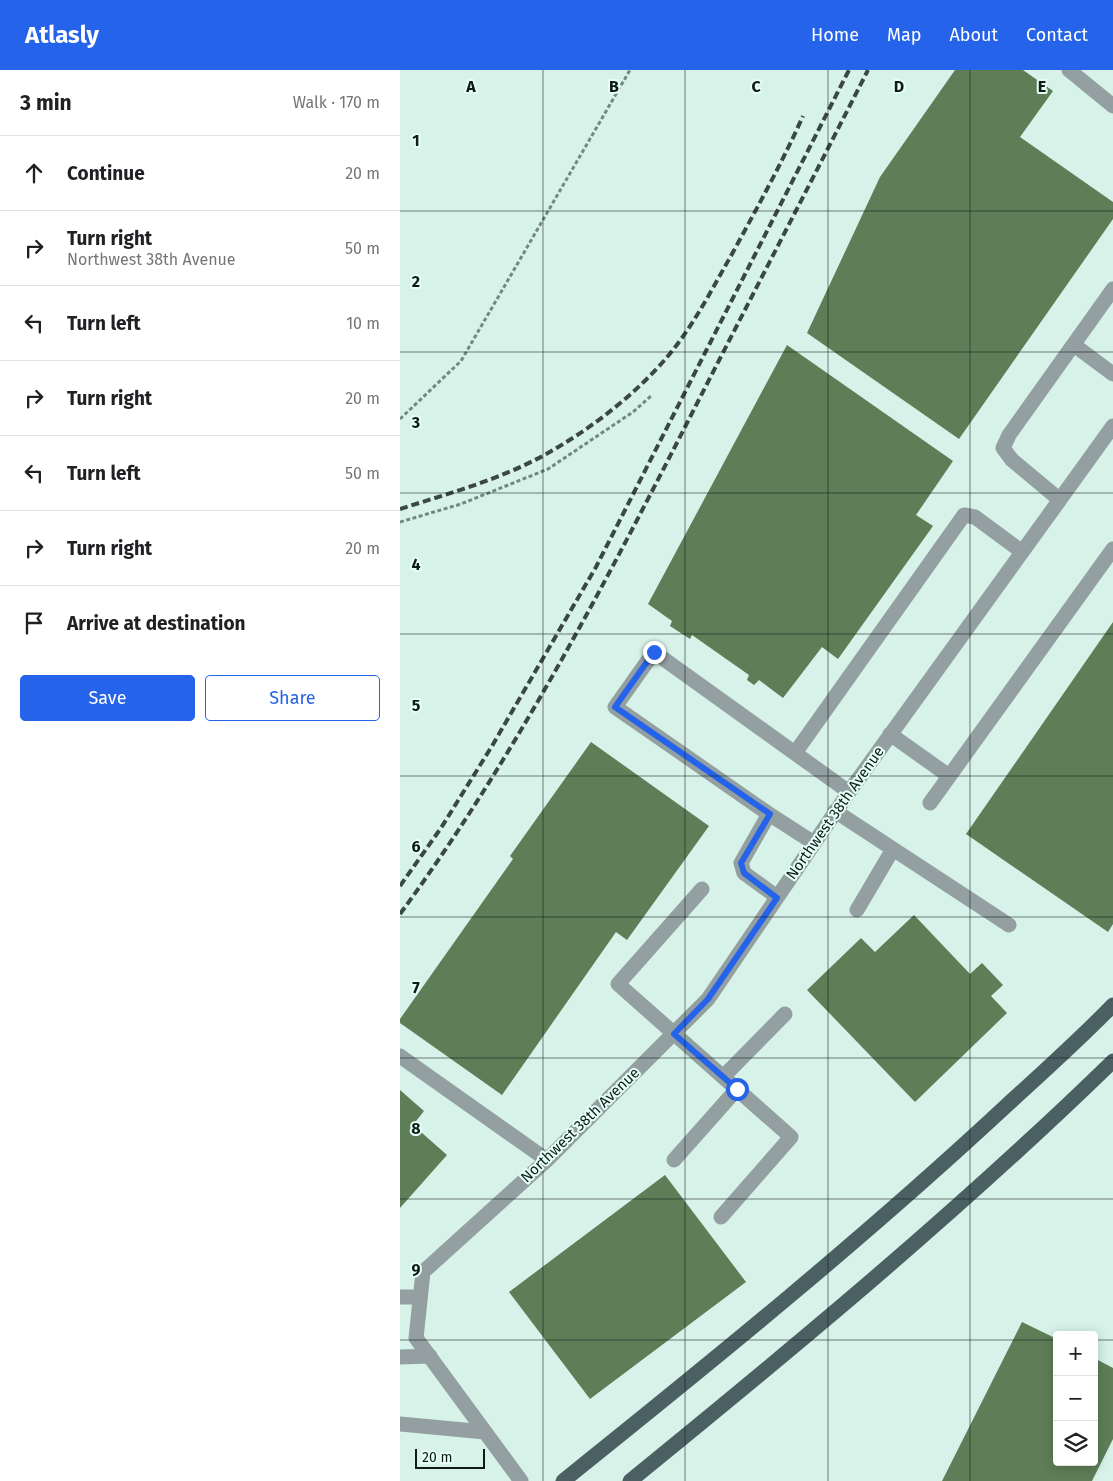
<!DOCTYPE html>
<html lang="en">
<head>
<meta charset="utf-8">
<style>
  :root { --surface:#fff; --page:#f6f6f6; --text:#202124; --muted:#757577; --line:#e0e0e0; --accent:#2563eb }
  body { margin:0; font-family:"Fira Sans",sans-serif; background:var(--page); color:var(--text) }
  .controls { position:absolute; right:15px; bottom:15px; display:grid; overflow:hidden; border-radius:5px; box-shadow:0 2px 12px #0003 }
  .controls button { width:45px; height:45px; display:grid; place-items:center; padding:0; border:0; border-bottom:1px solid var(--line); background:var(--surface); color:var(--text); font:25px sans-serif }
  .scale { position:absolute; left:15px; bottom:12px; width:70px; box-sizing:border-box; padding-left:5px; border:2px solid #101a17; border-top:0; font-size:14px; line-height:18px; white-space:nowrap; color:#101a17; -webkit-text-stroke:4px #e4fff6; paint-order:stroke }
  .stop { position:absolute; width:15px; height:15px; margin:-11px; border:4px solid #2563eb; border-radius:50%; background:#fff }
  .stop.end { background:#2563eb; border-color:#fff; box-shadow:0 1px 5px #0008 }
  .list { margin:0; padding:0; list-style:none }
  h2 { display:flex; justify-content:space-between; align-items:center; height:65px; margin:0; padding:0 20px; font-size:21px }
  h2 small { font-size:16px; font-weight:400; color:var(--muted) }
  .list li { display:grid; grid-template-columns:32px 1fr auto; gap:15px; align-items:center; box-sizing:border-box; height:75px; padding:0 20px; border-top:1px solid var(--line) }
  .list b { display:block; font-size:19px; white-space:nowrap }
  .list p { margin:0; font-size:16px; white-space:nowrap; color:var(--muted) }
  .list em { font-size:16px; font-style:normal; color:var(--muted) }
  .actions { display:flex; gap:10px; padding:15px 20px }
  .actions a { flex:1; padding:11px 0; border:1px solid var(--accent); border-radius:5px; text-align:center; font-size:18px; color:var(--accent) }
  .actions .main { background:var(--accent); color:#fff }
  .icon { flex:none; width:28px; height:28px; fill:none; stroke:currentColor; stroke-width:2; stroke-linecap:round; stroke-linejoin:round }
  .map { position:relative; flex:none; width:713px; height:1411px; overflow:hidden }
  header { display:flex; align-items:center; gap:30px; box-sizing:border-box; height:70px; padding:0 25px; background:var(--accent); color:#fff }
  header strong { font-size:24px }
  nav { display:flex; gap:28px; margin-inline-start:auto; font-size:18px }
  main { display:flex }
  aside { flex:1; background:var(--surface) }
  .map>svg:first-child { display:block }
  .building { fill:#5e7e57 }
  .lines { fill:none; stroke-linecap:round; stroke-linejoin:round }
  .path { stroke:#758781; stroke-width:3; stroke-dasharray:4 2.5; stroke-linecap:butt }
  .minor { stroke:#939fa0; stroke-width:15 }
  .major { stroke:#4b6063; stroke-width:15 }
  .rail { stroke:#3a4743; stroke-width:4; stroke-dasharray:8 4; stroke-linecap:butt }
  .route { stroke:#2563eb; stroke-width:6 }
  .grid { fill:none; stroke:#101a17; stroke-width:1; stroke-opacity:0.55 }
  .labels { text-anchor:middle; dominant-baseline:central; stroke-width:4; stroke-linejoin:round; paint-order:stroke }
  .street-label { font-size:15px; fill:#101a17; stroke:#e4fff6 }
  .grid-label { font-size:16px; text-anchor:middle; font-weight:bold; fill:#101a17; stroke:#e4fff6; stroke-width:4; stroke-linejoin:round; paint-order:stroke }
</style>
</head>
<body>
<header>
<strong>Atlasly</strong>
<nav><a>Home</a><a>Map</a><a>About</a><a>Contact</a></nav>
</header>
<main>
<aside>
<h2>3 min<small>Walk · 170 m</small></h2>
<ul class="list">
<li><svg class="icon" aria-label="ahead" viewBox="0 0 24 24"><path d="M12 20V5M6 11l6-6 6 6"/></svg><div><b>Continue</b></div><em>20 m</em></li>
<li><svg class="icon" aria-label="right" viewBox="0 0 24 24"><path d="M7 20v-9h11M14 6l5 5-5 5"/></svg><div><b>Turn right</b><p>Northwest 38th Avenue</p></div><em>50 m</em></li>
<li><svg class="icon" aria-label="left" viewBox="0 0 24 24"><path d="M17 20v-9H6M10 6l-5 5 5 5"/></svg><div><b>Turn left</b></div><em>10 m</em></li>
<li><svg class="icon" aria-label="right" viewBox="0 0 24 24"><path d="M7 20v-9h11M14 6l5 5-5 5"/></svg><div><b>Turn right</b></div><em>20 m</em></li>
<li><svg class="icon" aria-label="left" viewBox="0 0 24 24"><path d="M17 20v-9H6M10 6l-5 5 5 5"/></svg><div><b>Turn left</b></div><em>50 m</em></li>
<li><svg class="icon" aria-label="right" viewBox="0 0 24 24"><path d="M7 20v-9h11M14 6l5 5-5 5"/></svg><div><b>Turn right</b></div><em>20 m</em></li>
<li><svg class="icon" aria-label="arrive" viewBox="0 0 24 24"><path d="M6 21V4h12l-3 4 3 4H6"/></svg><div><b>Arrive at destination</b></div></li>
</ul>
<div class="actions"><a class="main">Save</a><a>Share</a></div>
</aside>
<div class="map">
<svg width="713" height="1411" viewBox="0 0 713 1411">
  <rect width="100%" height="100%" fill="#d7f2e8"/>
  <path class="building" d="M555 0H623L653 21 620 67 713 132V149L559 369 407 263 480 107Z
    M387 275 553 391 516 445 533 456 438 589 422 577 383 628 359 610 354 615 347 610 349 605 292 565 290 569 270 556 272 551 248 534Z
    M713 552V854L708 862 566 764Z
    M191 672 309 756 227 870 216 862 102 1025 0 953V949L113 789 110 786Z
    M514 845 570 904 582 893 603 915 591 926 607 943 515 1032 407 920 461 868 475 882Z
    M0 1020 24 1041 13 1055 47 1085 0 1138Z
    M265 1105 346 1212 190 1329 109 1222Z
    M622 1252 657 1269V1392H694V1288L713 1298V1369L692 1411H542Z"/>
  <g class="lines">
    <path class="path" d="M0 349 61 291 230 0
      M0 452 61 434 148 399 233 342 251 326"/>
    <path class="minor" d="M669 0 713 36
      M674 275 713 304
      M660 430 612 390 603 378 609 365 713 219
      M490 664 549 706
      M395 683 564 445 575 447 621 481
      M530 733 713 479
      M435 741 609 855
      M369 744 215 637 254 582 449 722
      M302 819 218 914 391 1067 321 1147
      M377 827 344 803 341 793 369 744 414 773
      M457 840 493 779
      M0 986 147 1090
      M323 1007 385 944
      M274 1090 337 1019
      M0 1227H20
      M0 1287 30 1286
      M0 1354 85 1362
      M121 1411 16 1268 23 1202 147 1090 308 929 449 722 713 356"/>
    <path class="major" d="M163 1411C314 1290 464 1168 606 1036 642 1003 679 970 713 935
      M230 1411C396 1276 560 1140 713 991"/>
    <path class="rail" d="M0 439C50 423 102 409 148 383 192 358 236 324 268 286 294 255 312 219 332 184 357 138 382 93 403 46
      M0 816 41 758 92 676 196 497 449 0
      M0 844C111 693 199 525 284 359 345 239 407 120 468 0"/>
  </g>
  <g class="lines">
    <path class="route" d="M254 582 215 637 370 744 341 793 344 803 377 828 308 929 274 964 337 1019"/>
  </g>
  <path class="grid" d="M143 0V1411M285 0V1411M428 0V1411M570 0V1411M0 141H713M0 282H713M0 423H713M0 564H713M0 706H713M0 847H713M0 988H713M0 1129H713M0 1270H657M694 1270H713"/>
  <g class="labels">
    <g class="street-label">
      <text transform="translate(435 743) rotate(-55)">Northwest 38th Avenue</text>
      <text transform="translate(180 1055) rotate(-44)">Northwest 38th Avenue</text>
    </g>
  </g>
  <g class="grid-label">
    <text x="71" y="22">A</text>
    <text x="214" y="22">B</text>
    <text x="356" y="22">C</text>
    <text x="499" y="22">D</text>
    <text x="642" y="22">E</text>
    <text x="16" y="76">1</text>
    <text x="16" y="217">2</text>
    <text x="16" y="358">3</text>
    <text x="16" y="500">4</text>
    <text x="16" y="641">5</text>
    <text x="16" y="782">6</text>
    <text x="16" y="923">7</text>
    <text x="16" y="1064">8</text>
    <text x="16" y="1205">9</text>
  </g>
</svg>
<div class="controls">
<button>+</button>
<button>−</button>
<button><svg class="icon" aria-label="layers" viewBox="0 0 24 24"><path d="M12 4l9 5-9 5-9-5zM3 14l9 5 9-5"/></svg></button>
</div>
<div class="scale">20 m</div>
<div class="stop" style="left:337px;top:1019px"></div>
<div class="stop end" style="left:254px;top:582px"></div>
</div>
</main>
</body>
</html>
